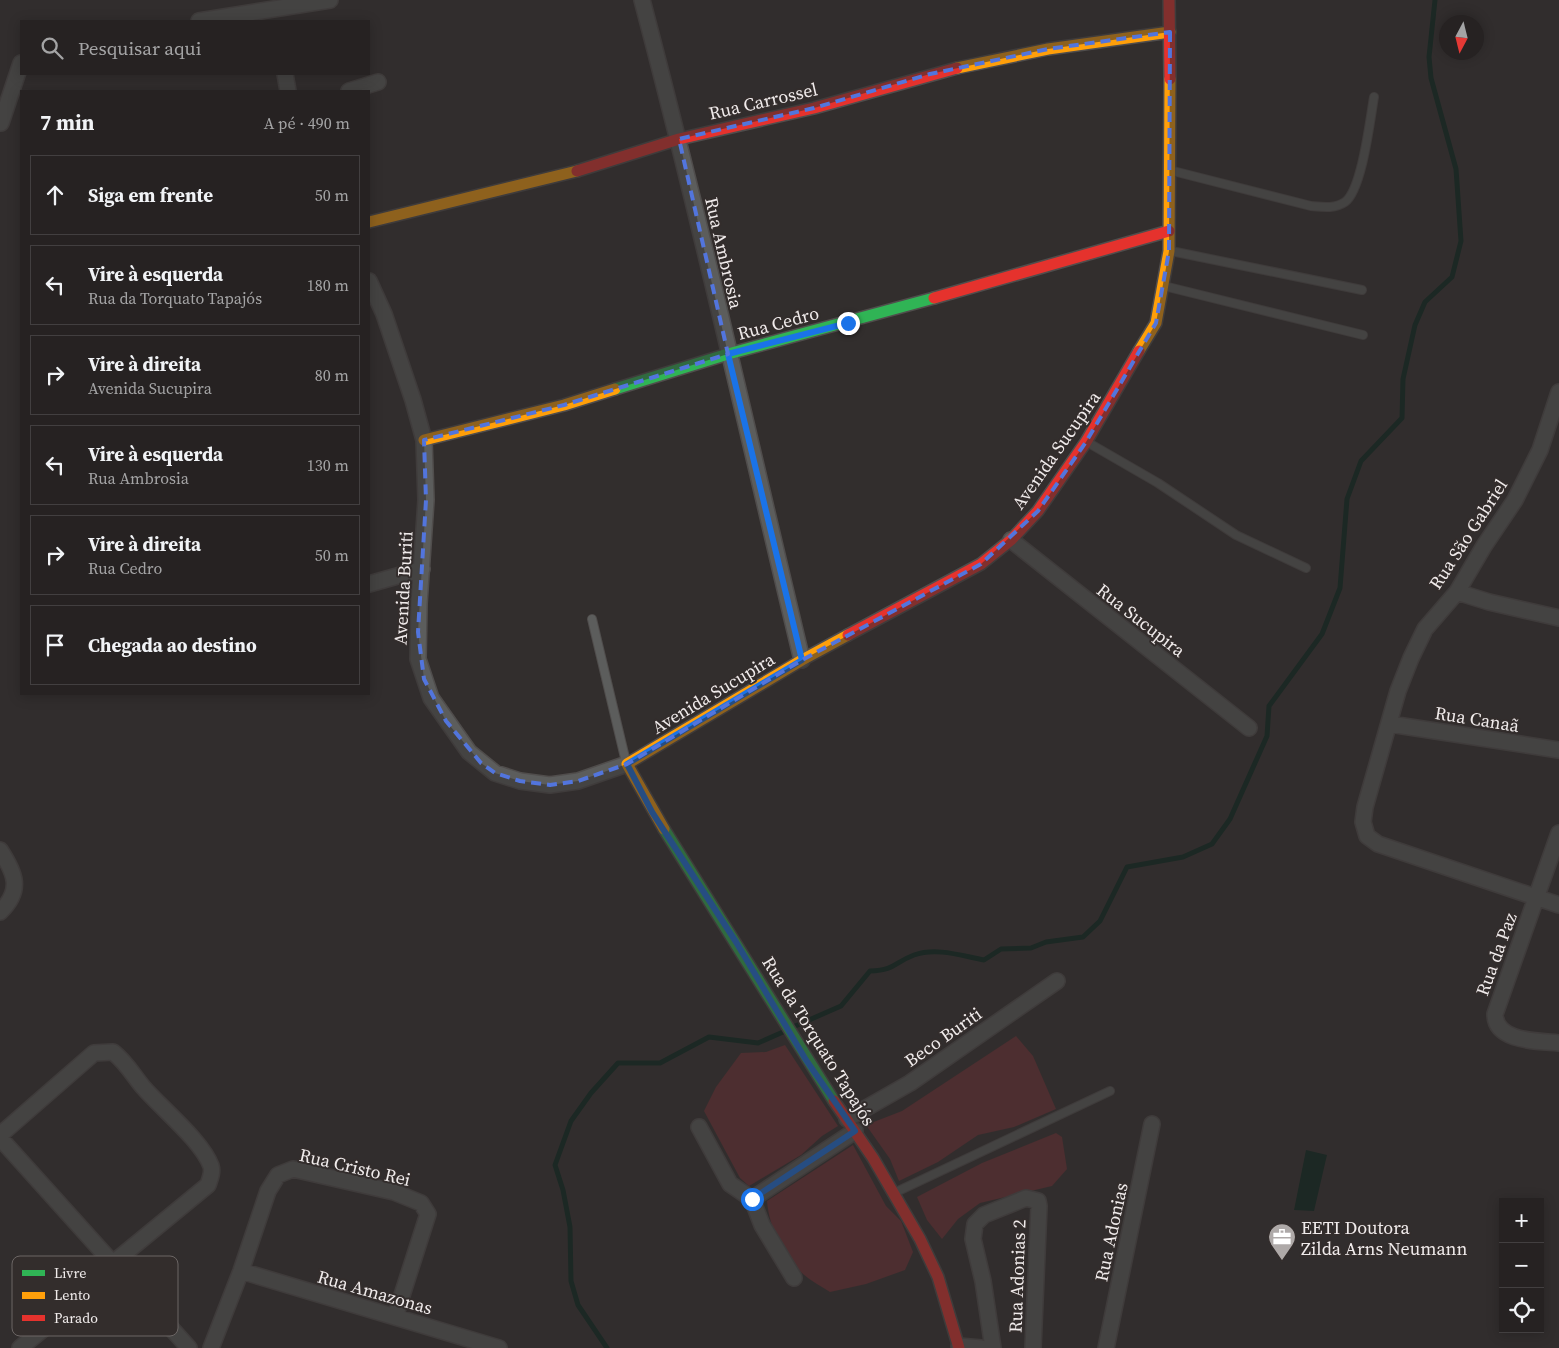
<!DOCTYPE html>
<html lang="pt">
<head>
<meta charset="utf-8">
<style>
  :root { --surface:#262222; --page:#322f2f; --text:#f1f3f6; --muted:#a4a4a5; --line:#423f40 }
  body { margin:0; font-family:"Source Serif 4",serif; background:var(--page); color:var(--text) }
  .controls { position:absolute; right:15px; bottom:15px; display:grid; overflow:hidden; border-radius:0px; box-shadow:0 2px 12px #0003 }
  .controls button { width:45px; height:45px; display:grid; place-items:center; padding:0; border:0; border-bottom:1px solid var(--line); background:var(--surface); color:var(--text); font:25px sans-serif }
  .compass { position:absolute; left:1439px; top:15px; width:45px; height:45px; border-radius:50%; background:var(--surface); box-shadow:0 2px 12px #0003; rotate:187deg }
  .stop { position:absolute; width:15px; height:15px; margin:-11px; border:4px solid #1a73e8; border-radius:50%; background:#fff }
  .stop.end { background:#1a73e8; border-color:#fff; box-shadow:0 1px 5px #0008 }
  .list { margin:0; padding:0; list-style:none }
  h2 { display:flex; justify-content:space-between; align-items:center; height:65px; margin:0; padding:0 20px; font-size:21px }
  h2 small { font-size:16px; font-weight:400; color:var(--muted) }
  .list li { display:grid; grid-template-columns:32px 1fr auto; gap:15px; align-items:center; box-sizing:border-box; height:80px; margin:0 10px 10px; padding:0 10px; border:1px solid var(--line); border-radius:0px }
  .list b { display:block; font-size:19px; white-space:nowrap }
  .list p { margin:0; font-size:16px; white-space:nowrap; color:var(--muted) }
  .list em { font-size:16px; font-style:normal; color:var(--muted) }
  .icon { flex:none; width:28px; height:28px; fill:none; stroke:currentColor; stroke-width:2; stroke-linecap:round; stroke-linejoin:round }
  .map { position:relative; flex:none; width:1559px; height:1348px; overflow:hidden }
  .search { position:absolute; background:var(--surface); box-shadow:0 2px 12px #0003; left:20px; top:20px; width:350px; height:55px; display:flex; align-items:center; gap:12px; box-sizing:border-box; padding:0 18px; border-radius:0px; color:var(--muted); font-size:19px }
  .panel { position:absolute; background:var(--surface); box-shadow:0 2px 12px #0003; left:20px; top:90px; width:350px; height:605px; border-radius:0px }
  .map>svg:first-child { display:block }
  .green { fill:#6f2f33 }
  .water { fill:#04221a }
  .lines { fill:none; stroke-linecap:round; stroke-linejoin:round }
  .stream { stroke:#04221a; stroke-width:5 }
  .lane-casing { stroke:#504d4c; stroke-width:10 }
  .street-casing { stroke:#504d4c; stroke-width:18 }
  .fast-casing { stroke:#504d4c; stroke-width:14 }
  .slow-casing { stroke:#504d4c; stroke-width:14 }
  .jam-casing { stroke:#504d4c; stroke-width:14 }
  .lane { stroke:#5c5d5c; stroke-width:8 }
  .street { stroke:#5c5d5c; stroke-width:15 }
  .fast { stroke:#30b455; stroke-width:11 }
  .slow { stroke:#ff9f0a; stroke-width:11 }
  .jam { stroke:#e5322d; stroke-width:11 }
  .route { stroke:#1a73e8; stroke-width:6 }
  .marked { fill:none; stroke:#5275dd; stroke-width:4; stroke-dasharray:10 6; stroke-linejoin:round }
  .labels { text-anchor:middle; dominant-baseline:central; stroke-width:4; stroke-linejoin:round; paint-order:stroke }
  .street-label { font-size:18px; fill:#f0ebeb; stroke:#332d2c }
  .poi-label { font-size:18px; fill:#f0ebeb; stroke:#332d2c; text-anchor:start }
  .key { fill:#332d2c; stroke:#6c6665; stroke-width:1 }
  .key-label { font-size:14px; fill:#f0ebeb }
</style>
</head>
<body>
<div class="map">
<svg width="1559" height="1348" viewBox="0 0 1559 1348">
  <rect width="100%" height="100%" fill="#322e2d"/>
  <path class="green" d="M1016 1036 1033 1056 1056 1109 1014 1127 978 1135 938 1162 899 1181 890 1159 866 1125 902 1111Z
    M785 1045 838 1126 822 1136 801 1155 749 1186 740 1178 704 1111 716 1087 741 1053 766 1052Z
    M1056 1133 1062 1137 1067 1169 1052 1186 980 1203 958 1219 942 1239 927 1220 917 1197 982 1163Z
    M853 1145 886 1206 901 1221 913 1252 905 1270 866 1284 830 1292C821 1286 811 1281 803 1274 783 1256 769 1227 767 1201Z"/>
  <path class="water" d="M1306 1150 1327 1155 1314 1211 1294 1210Z"/>
  <g class="lines">
    <path class="stream" d="M793 1027 841 1006 870 971C896 970 893 963 914 955 937 947 962 956 984 960L1001 949 1031 948 1046 942 1083 937 1100 921 1127 867 1183 857 1212 844 1230 819 1267 736 1269 706 1322 634 1340 588 1347 499 1361 461 1402 418 1403 379 1415 325 1425 302 1452 277 1461 241 1456 169 1431 78 1429 57 1435 0
      M607 1348 578 1305 571 1281 570 1227 563 1190 555 1165 571 1121 591 1093 618 1063H660L709 1037 758 1043 783 1032"/>
    <g class="lane-casing">
      <path id="lane" d="M1173 171 1311 206C1322 207 1335 209 1345 202 1362 190 1370 120 1374 97
        M1171 251 1362 290
        M1164 286 1363 335
        M1087 442 1158 483 1236 535 1306 568
        M592 619 626 762
        M894 1193 1110 1091"/>
    </g>
    <g class="street-casing">
      <path id="street" d="M642 0C700 219 749 440 802 660
        M199 21 330 0
        M285 74 288 91
        M349 91 378 82
        M1 123 21 63
        M369 281 384 314 413 400 424 440 426 500 419 604 418 659 431 698 469 752 495 773 520 781 550 785 578 781 627 764
        M1559 392 1540 450 1515 500 1484 546 1457 592 1425 629 1411 658 1398 691 1365 807 1363 822 1367 836 1378 844 1559 905
        M1011 540 1249 728
        M369 584 422 569
        M1457 592 1489 602 1559 618
        M1390 724 1559 750
        M1559 833 1495 1014C1495 1042 1538 1041 1559 1043
        M0 850C15 873 23 890 0 912
        M847 1119 910 1083 1057 981
        M699 1127 730 1184 752 1199 762 1225 794 1278
        M0 1135 94 1053 113 1052C126 1062 133 1075 143 1087 161 1108 202 1141 211 1166 213 1172 210 1179 208 1185L113 1263 48 1325 20 1348
        M0 1138 189 1348
        M752 1199 855 1131
        M241 1271 499 1348
        M959 1346 981 1348
        M211 1348 241 1271 268 1191 278 1175 293 1169 394 1192 421 1203 428 1214 395 1317
        M993 1348 983 1281 973 1239 975 1224 984 1215 1026 1198 1038 1201 1039 1206 1033 1348
        M1106 1348 1152 1124"/>
    </g>
    <g class="fast-casing">
      <path id="fast" d="M615 389 728 354 934 298
        M664 829 834 1101"/>
    </g>
    <g class="slow-casing">
      <path id="slow" d="M957 68 1048 49 1170 32
        M369 222 577 171
        M1139 351 1156 323 1169 251 1170 79
        M424 440 564 405 615 389
        M664 829 627 764 802 660 848 635"/>
    </g>
    <g class="jam-casing">
      <path id="jam" d="M1169 0 1170 79
        M577 171 679 139 814 108 957 68
        M934 298 1169 231
        M848 635 981 564 1011 540 1038 511 1086 442 1139 351
        M834 1101 873 1158 920 1239 938 1277 959 1348"/>
    </g>
    <use href="#lane" class="lane"/>
    <use href="#street" class="street"/>
    <use href="#fast" class="fast"/>
    <use href="#slow" class="slow"/>
    <use href="#jam" class="jam"/>
  </g>
  <g class="lines">
    <path class="route" d="M752 1199 855 1131 806 1060 736 942 652 812 627 764 802 660 728 354 848 323"/>
  </g>
  <path d="M0 0H1559V1348H0ZM1170 32 1169 251 1156 323 1086 442 1038 511 981 564 802 660 627 764 578 781 550 785 520 781 495 773 481 763 446 721 424 679 418 632 426 500 424 440 564 405 728 354 679 139 814 108 930 74 1048 49Z" fill="#322e2d" fill-opacity=".55" fill-rule="evenodd"/>
  <path class="marked" d="M1170 32 1169 251 1156 323 1086 442 1038 511 981 564 802 660 627 764 578 781 550 785 520 781 495 773 481 763 446 721 424 679 418 632 426 500 424 440 564 405 728 354 679 139 814 108 930 74 1048 49Z"/>
  <defs>
    <g id="office-pin" transform="scale(1.4375)"><path d="M0 17L-7.5 6A9.5 9.5 0 1 1 7.5 6Z" fill="#aea9a8" stroke="#332d2c"/><path d="M-6-3h4V-5.5h4V-3h4V5H-6ZM-1-4.5V-3h2v-1.5ZM-6 0V1H6V0Z" fill="#fff"/></g>
  </defs>
  <g fill-rule="evenodd">
    <use href="#office-pin" x="1282" y="1237"/>
  </g>
  <g class="labels">
    <g class="street-label">
      <text transform="translate(763 101) rotate(-13)">Rua Carrossel</text>
      <text transform="translate(724 253) rotate(77)">Rua Ambrosia</text>
      <text transform="translate(778 323) rotate(-15)">Rua Cedro</text>
      <text transform="translate(1056 450) rotate(-55)">Avenida Sucupira</text>
      <text transform="translate(1468 534) rotate(-57)">Rua São Gabriel</text>
      <text transform="translate(403 588) rotate(-87)">Avenida Buriti</text>
      <text transform="translate(1141 620) rotate(38)">Rua Sucupira</text>
      <text transform="translate(713 693) rotate(-31)">Avenida Sucupira</text>
      <text transform="translate(1477 719) rotate(9)">Rua Canaã</text>
      <text transform="translate(1496 954) rotate(-70)">Rua da Paz</text>
      <text transform="translate(943 1037) rotate(-35)">Beco Buriti</text>
      <text transform="translate(819 1041) rotate(58)">Rua da Torquato Tapajós</text>
      <text transform="translate(355 1167) rotate(13)">Rua Cristo Rei</text>
      <text transform="translate(1111 1232) rotate(-78)">Rua Adonias</text>
      <text transform="translate(1017 1276) rotate(-88)">Rua Adonias 2</text>
      <text transform="translate(375 1292) rotate(16)">Rua Amazonas</text>
    </g>
    <g class="poi-label">
      <text x="1301" y="1227">EETI Doutora<tspan x="1301" dy="21">Zilda Arns Neumann</tspan></text>
    </g>
  </g>
  <rect x="12" y="1256" width="166" height="80" rx="8" class="key"/>
  <rect x="22" y="1270" width="23" height="6" fill="#30b455"/>
  <rect x="22" y="1292" width="23" height="7" fill="#ff9f0a"/>
  <rect x="22" y="1315" width="23" height="6" fill="#e5322d"/>
  <g class="key-label">
    <text x="54" y="1278">Livre</text>
    <text x="54" y="1300">Lento</text>
    <text x="54" y="1323">Parado</text>
  </g>
</svg>
<div class="controls">
<button>+</button>
<button>−</button>
<button><svg class="icon" aria-label="locate" viewBox="0 0 24 24"><circle cx="12" cy="12" r="6"/><path d="M12 2v4M12 18v4M2 12h4M18 12h4"/></svg></button>
</div>
<svg class="compass" viewBox="-18 -18 36 36"><path d="M0-13l5 13h-10z" fill="#e53935"/><path d="M0 13l5-13h-10z" fill="#a4a4a5"/></svg>
<div class="stop" style="left:752px;top:1199px"></div>
<div class="stop end" style="left:848px;top:323px"></div>
<div class="search"><svg class="icon" aria-label="search" viewBox="0 0 24 24"><circle cx="10" cy="10" r="6"/><path d="M15 15l6 6"/></svg>Pesquisar aqui</div>
<section class="panel">
<h2>7 min<small>A pé · 490 m</small></h2>
<ul class="list">
<li><svg class="icon" aria-label="ahead" viewBox="0 0 24 24"><path d="M12 20V5M6 11l6-6 6 6"/></svg><div><b>Siga em frente</b></div><em>50 m</em></li>
<li><svg class="icon" aria-label="left" viewBox="0 0 24 24"><path d="M17 20v-9H6M10 6l-5 5 5 5"/></svg><div><b>Vire à esquerda</b><p>Rua da Torquato Tapajós</p></div><em>180 m</em></li>
<li><svg class="icon" aria-label="right" viewBox="0 0 24 24"><path d="M7 20v-9h11M14 6l5 5-5 5"/></svg><div><b>Vire à direita</b><p>Avenida Sucupira</p></div><em>80 m</em></li>
<li><svg class="icon" aria-label="left" viewBox="0 0 24 24"><path d="M17 20v-9H6M10 6l-5 5 5 5"/></svg><div><b>Vire à esquerda</b><p>Rua Ambrosia</p></div><em>130 m</em></li>
<li><svg class="icon" aria-label="right" viewBox="0 0 24 24"><path d="M7 20v-9h11M14 6l5 5-5 5"/></svg><div><b>Vire à direita</b><p>Rua Cedro</p></div><em>50 m</em></li>
<li><svg class="icon" aria-label="arrive" viewBox="0 0 24 24"><path d="M6 21V4h12l-3 4 3 4H6"/></svg><div><b>Chegada ao destino</b></div></li>
</ul>
</section>
</div>
</body>
</html>
